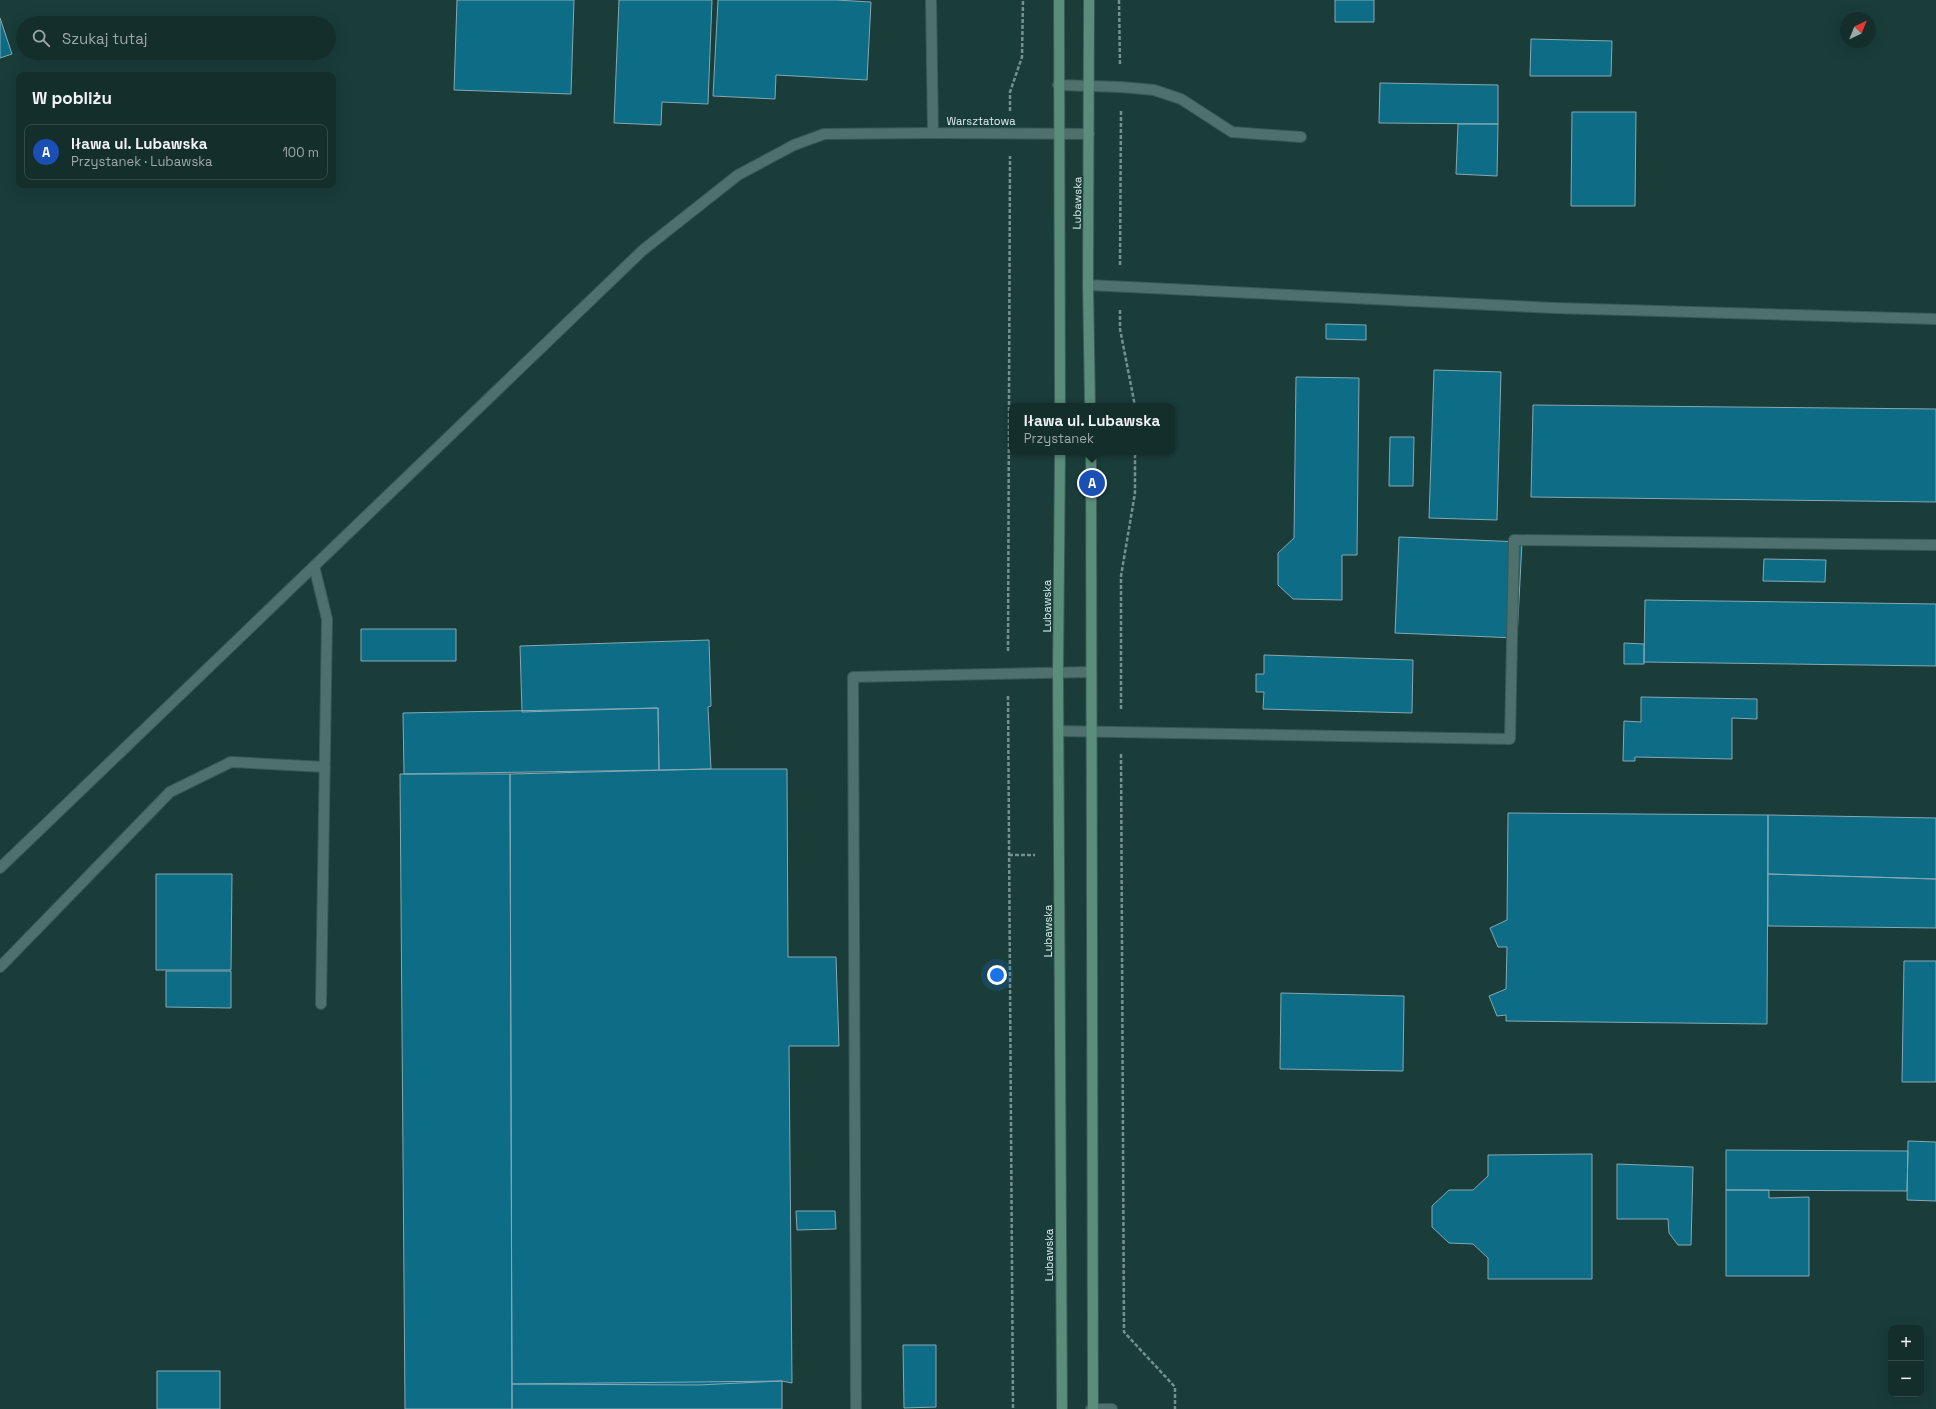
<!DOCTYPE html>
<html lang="pl">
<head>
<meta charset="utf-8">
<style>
  :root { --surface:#142e2c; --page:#1d3634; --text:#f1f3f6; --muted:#9da8a9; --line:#334a48; --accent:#fe8ebb }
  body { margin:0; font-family:"Space Grotesk",sans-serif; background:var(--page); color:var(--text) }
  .controls { position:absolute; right:12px; bottom:12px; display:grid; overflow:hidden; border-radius:8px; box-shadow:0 4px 16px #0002 }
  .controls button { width:36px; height:36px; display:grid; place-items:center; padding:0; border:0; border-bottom:1px solid var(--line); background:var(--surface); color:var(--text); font:20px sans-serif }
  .compass { position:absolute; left:1840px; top:12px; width:36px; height:36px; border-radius:50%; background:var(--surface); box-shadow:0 4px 16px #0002; rotate:43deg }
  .you { position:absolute; left:997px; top:975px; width:14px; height:14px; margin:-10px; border:3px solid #fff; border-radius:50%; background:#1a73e8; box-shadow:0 0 0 6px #1a73e833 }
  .badge { display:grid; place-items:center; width:26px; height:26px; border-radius:50%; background:var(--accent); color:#fff; font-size:13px; font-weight:700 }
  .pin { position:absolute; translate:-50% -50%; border:2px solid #fff; box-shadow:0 1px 4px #0006 }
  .popup { position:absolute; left:1009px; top:403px; width:166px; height:52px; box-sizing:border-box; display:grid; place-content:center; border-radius:8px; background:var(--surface); filter:drop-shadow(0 1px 3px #0005); font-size:13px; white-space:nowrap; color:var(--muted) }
  .popup b { font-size:15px; color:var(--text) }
  .popup::after { content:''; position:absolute; left:50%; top:100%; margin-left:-8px; border:8px solid transparent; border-top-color:var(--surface) }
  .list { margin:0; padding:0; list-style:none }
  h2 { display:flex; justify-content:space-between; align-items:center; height:52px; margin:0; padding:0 16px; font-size:17px }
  h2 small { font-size:13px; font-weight:400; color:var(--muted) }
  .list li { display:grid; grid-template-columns:26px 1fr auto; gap:12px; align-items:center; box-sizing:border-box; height:56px; margin:0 8px 8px; padding:0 8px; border:1px solid var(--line); border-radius:8px }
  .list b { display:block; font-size:15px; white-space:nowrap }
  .list p { margin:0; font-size:13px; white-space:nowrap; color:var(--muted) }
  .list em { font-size:13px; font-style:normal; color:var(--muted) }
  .icon { flex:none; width:22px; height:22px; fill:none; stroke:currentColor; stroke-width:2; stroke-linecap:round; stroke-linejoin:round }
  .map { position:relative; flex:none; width:1936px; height:1409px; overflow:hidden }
  .search { position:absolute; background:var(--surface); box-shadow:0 4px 16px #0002; left:16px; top:16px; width:320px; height:44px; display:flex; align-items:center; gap:10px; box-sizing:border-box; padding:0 14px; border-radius:22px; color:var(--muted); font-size:15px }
  .panel { position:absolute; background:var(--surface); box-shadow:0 4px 16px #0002; left:16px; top:72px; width:320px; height:116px; border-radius:8px }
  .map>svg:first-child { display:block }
  .building { fill:#0d6c86; stroke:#86a8b5 }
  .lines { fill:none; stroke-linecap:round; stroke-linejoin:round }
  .service-casing { stroke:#395956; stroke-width:12 }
  .minor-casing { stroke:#395956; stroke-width:12 }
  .secondary-casing { stroke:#395956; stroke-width:12 }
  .path { stroke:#75918e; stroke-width:2.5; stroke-dasharray:4 2; stroke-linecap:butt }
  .service { stroke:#4e716e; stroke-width:10 }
  .minor { stroke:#4e716e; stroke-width:10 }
  .secondary { stroke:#5b8d7b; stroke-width:10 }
  .labels { text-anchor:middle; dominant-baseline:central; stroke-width:4; stroke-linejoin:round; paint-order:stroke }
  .street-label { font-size:11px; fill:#ddf0ee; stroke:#1a3d3a }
</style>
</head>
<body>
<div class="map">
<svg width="1936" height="1409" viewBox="0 0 1936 1409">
  <rect width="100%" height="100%" fill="#1a3d3a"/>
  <path class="building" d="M457 0H574L571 94 454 90Z
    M619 0H712L708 104 662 102 661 125 614 123Z
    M718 0H836L871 2 867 80 776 75 775 99 713 96Z
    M1335 0H1374V22H1335Z
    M0 18 12 54 0 58Z
    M1531 39 1612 41 1611 76H1530Z
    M1380 83 1498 85V124L1379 123Z
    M1572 112H1636L1635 206H1571Z
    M1458 124H1498L1497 176 1456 174Z
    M1326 324 1366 325V340L1326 339Z
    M1434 370 1501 372 1497 520 1429 518Z
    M1296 377 1359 378 1357 555H1342V600L1293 599 1278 585V553L1294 538Z
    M1533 405 1936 409V502L1531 497Z
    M1390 437H1414L1413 486H1389Z
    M1399 537 1522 542 1517 638 1395 633Z
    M1764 559 1826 560 1825 582 1763 581Z
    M1645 600 1936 604V666L1644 662Z
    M361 629H456V661H361Z
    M709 640 711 706 708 707 711 769 659 770 658 708 522 712 520 646Z
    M1624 643 1644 644V664H1624Z
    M1264 655 1413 660 1412 713 1263 709 1264 692H1256V674H1264Z
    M1641 697 1757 699V719L1732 718V759L1635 757V761H1623L1624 721 1641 722Z
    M658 708 659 770 404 774 403 713Z
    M711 769H787L788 957H836L839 1046H789L792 1383 782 1381 698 1385 512 1384 510 774Z
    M400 774H510L512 1409H405Z
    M1508 813 1768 815 1767 1024 1506 1021V1015L1497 1016 1489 996 1506 989 1507 947H1498L1490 928 1507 920Z
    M1768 815 1936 818V879L1768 874Z
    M156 874H232L231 970H156Z
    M1768 874 1936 879V928L1768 926Z
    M1904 961H1936V1082H1902Z
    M166 971H231V1008L166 1007Z
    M1281 993 1404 996 1403 1071 1280 1069Z
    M1908 1141 1936 1142V1201L1907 1200Z
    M1726 1150 1908 1151 1907 1191 1726 1190Z
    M1592 1154V1279H1488V1258L1473 1244 1449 1243 1432 1227V1206L1449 1190H1473L1488 1176V1155Z
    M1617 1164 1693 1167 1691 1245H1678L1669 1233 1668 1219H1617Z
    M1726 1190H1769V1198L1809 1197V1276H1726Z
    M796 1211H835L836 1229 797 1230Z
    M903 1345H936V1407L904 1408Z
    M157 1371H220V1409H157Z
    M782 1381V1409H512V1384Z"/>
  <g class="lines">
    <g class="service-casing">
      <path id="service" d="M1058 85 1121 87 1154 90 1181 99 1232 132 1301 137
        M1088 285 1554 308 1936 319
        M314 566 327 619 321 1004
        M1059 731 1510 739 1514 540 1936 545
        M0 868 643 250 738 175 794 145 824 134 933 133
        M0 967 170 792 231 762 325 767
        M856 1409 853 677 1091 672"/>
    </g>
    <g class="minor-casing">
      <path id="minor" d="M931 0 933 133 1089 134
        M1091 1409H1112"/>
    </g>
    <g class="secondary-casing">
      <path id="secondary" d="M1059 0 1060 406
        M1089 0 1088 285 1090 406
        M1060 452 1058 673 1062 1409
        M1091 452 1093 1409"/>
    </g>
    <path class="path" d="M1119 0 1120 65
      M1010 111V92L1022 57 1023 0
      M1120 265 1121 110
      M1120 310V329L1135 406
      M1008 651 1010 156
      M1008 696 1013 1409
      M1121 709V576L1135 493V452
      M1121 754 1124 1332 1175 1387V1409
      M1009 855H1035"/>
    <use href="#service" class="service"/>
    <use href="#minor" class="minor"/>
    <use href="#secondary" class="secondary"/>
  </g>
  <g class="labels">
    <g class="street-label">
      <text x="981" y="121">Warsztatowa</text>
      <text transform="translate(1077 203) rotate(-89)">Lubawska</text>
      <text transform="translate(1047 606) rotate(-90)">Lubawska</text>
      <text transform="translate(1048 931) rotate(-90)">Lubawska</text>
      <text transform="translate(1049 1255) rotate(-90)">Lubawska</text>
    </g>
  </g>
</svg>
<div class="controls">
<button>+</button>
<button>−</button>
</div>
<svg class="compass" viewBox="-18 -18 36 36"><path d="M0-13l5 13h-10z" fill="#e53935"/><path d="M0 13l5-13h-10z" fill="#9da8a9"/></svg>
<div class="you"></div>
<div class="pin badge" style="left:1092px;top:483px;background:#1a4fb4">A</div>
<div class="popup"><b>Iława ul. Lubawska</b>Przystanek</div>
<div class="search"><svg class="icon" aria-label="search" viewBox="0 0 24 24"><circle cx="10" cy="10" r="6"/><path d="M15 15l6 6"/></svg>Szukaj tutaj</div>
<section class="panel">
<h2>W pobliżu<small></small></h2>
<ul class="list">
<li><span class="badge" style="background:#1a4fb4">A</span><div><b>Iława ul. Lubawska</b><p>Przystanek · Lubawska</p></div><em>100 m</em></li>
</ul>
</section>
</div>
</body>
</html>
